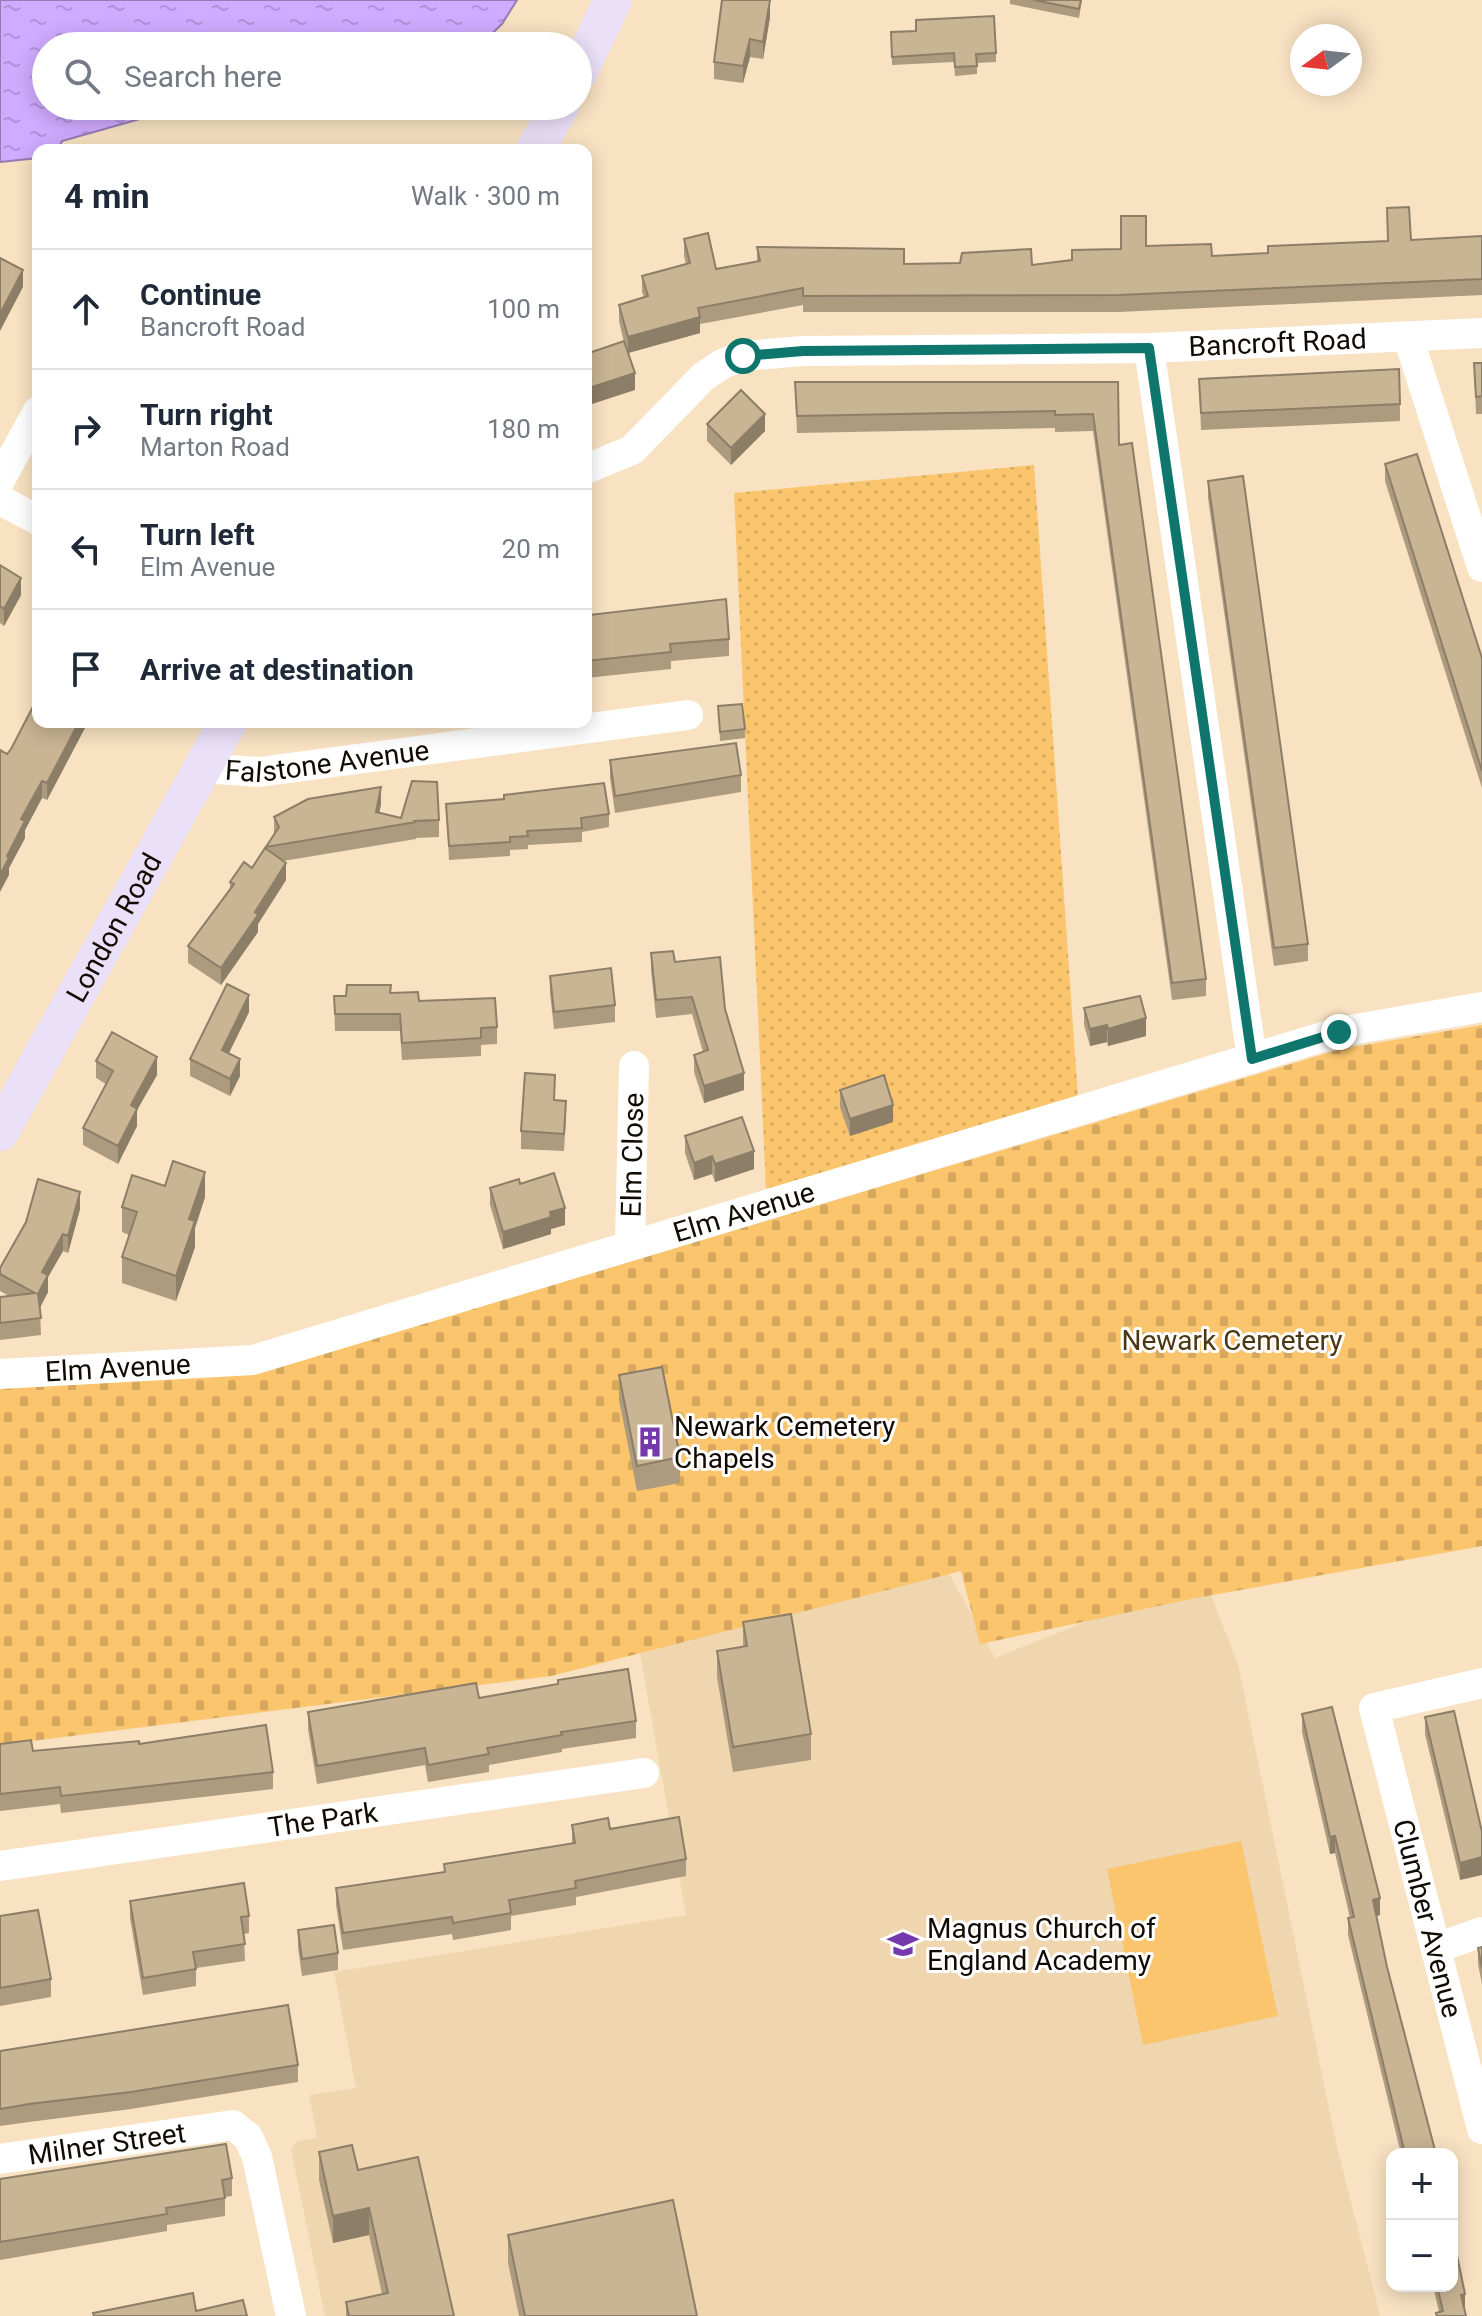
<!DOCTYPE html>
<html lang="en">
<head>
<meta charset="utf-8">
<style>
  :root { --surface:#fff; --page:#f2f2f3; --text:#1f2937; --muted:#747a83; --line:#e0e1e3 }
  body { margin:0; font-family:Roboto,sans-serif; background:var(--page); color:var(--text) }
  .controls { position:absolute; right:24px; bottom:24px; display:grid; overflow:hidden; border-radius:16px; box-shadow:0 4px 20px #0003 }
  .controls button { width:72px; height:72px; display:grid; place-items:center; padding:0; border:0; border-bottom:2px solid var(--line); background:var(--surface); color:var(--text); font:40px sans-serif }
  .compass { position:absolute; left:1290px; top:24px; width:72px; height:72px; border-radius:50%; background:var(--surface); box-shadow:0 4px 20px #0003; rotate:255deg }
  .stop { position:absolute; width:24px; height:24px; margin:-18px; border:6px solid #0f766e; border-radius:50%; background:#fff }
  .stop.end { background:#0f766e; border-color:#fff; box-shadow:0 2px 8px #0008 }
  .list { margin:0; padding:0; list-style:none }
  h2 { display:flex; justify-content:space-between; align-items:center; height:104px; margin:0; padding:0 32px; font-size:34px }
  h2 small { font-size:26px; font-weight:400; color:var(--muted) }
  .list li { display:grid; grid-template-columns:52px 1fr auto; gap:24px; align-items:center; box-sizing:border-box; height:120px; padding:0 32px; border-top:2px solid var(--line) }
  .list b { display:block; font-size:30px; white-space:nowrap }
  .list p { margin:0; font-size:26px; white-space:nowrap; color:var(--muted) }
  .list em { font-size:26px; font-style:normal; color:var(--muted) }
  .icon { flex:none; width:44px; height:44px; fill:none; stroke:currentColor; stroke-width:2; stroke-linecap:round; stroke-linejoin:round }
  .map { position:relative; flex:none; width:1482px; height:2316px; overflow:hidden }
  .search { position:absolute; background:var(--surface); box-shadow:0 4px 20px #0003; left:32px; top:32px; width:560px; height:88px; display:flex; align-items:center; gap:20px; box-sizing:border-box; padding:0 28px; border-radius:44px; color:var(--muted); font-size:30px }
  .panel { position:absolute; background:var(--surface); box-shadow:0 4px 20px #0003; left:32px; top:144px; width:560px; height:584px; border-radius:16px }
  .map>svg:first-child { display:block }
  .built { fill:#efd6af }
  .grass { fill:url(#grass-dots) }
  .cemetery { fill:url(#cemetery-stones) }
  .pitch { fill:#fac56d }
  .water { fill:url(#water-ripples); stroke:#977bb3; stroke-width:2 }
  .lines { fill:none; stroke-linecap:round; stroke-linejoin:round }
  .minor { stroke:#fff; stroke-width:30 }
  .major { stroke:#eae0f8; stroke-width:38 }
  .wall { fill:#ad9b7f }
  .shaded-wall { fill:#8d7e68 }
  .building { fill:#c9b494; stroke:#8d7e68; stroke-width:2 }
  .route { stroke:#0f766e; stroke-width:10 }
  .labels { text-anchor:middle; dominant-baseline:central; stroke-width:6; stroke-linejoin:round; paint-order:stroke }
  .street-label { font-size:28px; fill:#110a02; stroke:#fff }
  .park-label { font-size:28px; fill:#4c3711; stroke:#fff }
  .poi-label { font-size:28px; fill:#110a02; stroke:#fff; text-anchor:start }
</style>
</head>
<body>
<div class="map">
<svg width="1482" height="2316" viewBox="0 0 1482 2316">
  <defs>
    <pattern id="grass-dots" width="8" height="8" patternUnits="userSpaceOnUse" patternTransform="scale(2)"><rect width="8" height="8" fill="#fac56d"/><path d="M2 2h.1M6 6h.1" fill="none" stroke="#d5a85d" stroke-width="1.8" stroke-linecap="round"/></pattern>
    <pattern id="cemetery-stones" width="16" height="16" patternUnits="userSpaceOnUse" patternTransform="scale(2)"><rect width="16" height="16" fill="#fac56d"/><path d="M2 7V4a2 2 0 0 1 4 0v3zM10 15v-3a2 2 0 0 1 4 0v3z" fill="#d5a85d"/></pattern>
    <pattern id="water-ripples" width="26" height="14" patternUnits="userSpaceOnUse" patternTransform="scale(2)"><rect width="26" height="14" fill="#d0abff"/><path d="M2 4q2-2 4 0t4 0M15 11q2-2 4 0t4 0" fill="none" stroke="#b292d9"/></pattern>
  </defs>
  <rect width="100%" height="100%" fill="#f8e2c2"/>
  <path class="built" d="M945 1566 995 1658 1203 1575 1238 1664 1336 2143 1380 2316H325L291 2149 298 2141 317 2138 309 2095 356 2088 334 1972 686 1915 639 1647Z"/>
  <path class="grass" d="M1034 465 1078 1098 766 1189 734 493Z"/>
  <path class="cemetery" d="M1482 1025V1546L1191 1599 980 1644 961 1571 551 1676 0 1745V1388L254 1374 1341 1049Z"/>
  <path class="pitch" d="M1241 1841 1278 2016 1143 2045 1107 1869Z"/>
  <path class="water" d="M0 0H517L502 24 479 46H46V106H210L175 109 62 141 58 150H38V158L0 162Z"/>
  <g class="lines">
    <g class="minor">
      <path d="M1408 337 1482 567"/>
      <path d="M1149 348 1252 1059"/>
      <path id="s1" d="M586 469 632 450 703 377 722 364 743 356 803 351 1149 348 1482 333"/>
      <path d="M0 480 38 411"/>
      <path d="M0 500 38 520"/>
      <path id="s2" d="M202 768 259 772 688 715"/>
      <path id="s3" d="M630 1243 634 1066"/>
      <path id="s4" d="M0 1374 253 1360 1339 1032 1482 1007"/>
      <path id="s5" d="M1482 1683 1374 1708 1482 2129"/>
      <path id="s6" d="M0 1866 644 1773"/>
      <path d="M1436 1948 1482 1932"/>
      <path id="s7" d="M0 2159 233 2125 248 2137 257 2157 291 2316"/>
    </g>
    <g class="major">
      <path d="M578 73 613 0"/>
      <path d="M535 150 560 106"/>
      <path id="s8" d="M0 1132 228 722"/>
    </g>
  </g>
  <path class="wall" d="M1010 0H1082L1079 18 1010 4Z
    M770 17 763 59 750 57 743 83 714 79V62Z
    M891 32 996 53V62L977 63V74L955 76 954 62 892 65Z
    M1387 208 1411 240 1482 236V295L1119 312H803V305L700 324V333L628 353 635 390 619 321V305L644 297 642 292V276L686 264 684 256V239L716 269 757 261V247L904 264 1032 265 1072 260 1121 249 1146 246 1212 256 1268 253 1388 241Z
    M38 265V295L33 293V276Z
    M1474 363H1482V414H1476Z
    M1199 379 1400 404V421L1201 430Z
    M795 382H1118L1119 445 1206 979V996L1172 1000 1093 431 1055 432V428L797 433Z
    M707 424 765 431 731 465 707 441Z
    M1385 464 1482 658V788L1385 481Z
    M1208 481 1308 944V961L1274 966 1208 498Z
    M0 565 21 595 4 626 0 623Z
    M586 608 590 615 729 639V656L671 661V669L586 678Z
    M718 706 745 729V738L720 741Z
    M88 722 47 800 42 798 25 830V838L9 868V875L7 754Z
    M610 760 741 775V792L615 813 610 778Z
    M381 804 379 813 401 818 439 820V837L416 838V839L283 861 286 880 258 924V932L221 985 188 963V946L230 890V882L252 868 266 849V847L274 834V817Z
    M446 804 609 814V827L582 832V842L528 845V849L510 850V856L449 860Z
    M651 953 675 962 725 1009 744 1090 704 1103 694 1072V1055L703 1052 692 1014 656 1018 651 970Z
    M550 976 615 1005V1022L554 1029 550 993Z
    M390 993 419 1001 497 1027V1044L481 1045V1056L402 1060 400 1031H335L334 996Z
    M1084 1008 1146 1036 1108 1046 1107 1042 1090 1046 1084 1025Z
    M249 1012 229 1053 240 1076 230 1096 190 1076V1059Z
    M96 1061 157 1075 137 1110V1126L118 1164 83 1145V1128L106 1084 96 1078Z
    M840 1090 893 1122 850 1136 840 1107Z
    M555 1100 566 1118 564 1151 521 1149V1131Z
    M685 1136 754 1169 715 1182 712 1174 694 1180 685 1153Z
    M520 1184 565 1225 551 1229V1234L503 1249 490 1205V1188Z
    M165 1186 205 1197 195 1228V1247L176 1301 122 1283V1257L129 1235 122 1232V1207Z
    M80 1209 68 1253 63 1251 48 1277V1292L40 1308 41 1335 0 1340V1297L9 1296 0 1291V1268Z
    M619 1375 680 1457V1483L637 1491 619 1400Z
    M743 1622 811 1734V1760L733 1772 717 1677V1651L743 1647Z
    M479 1698 636 1721V1738L562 1749V1752L489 1765V1772L428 1782 425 1765 317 1784 308 1729V1712Z
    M1302 1714 1380 1915 1376 1916 1387 1967 1436 2154H1401L1348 1935V1918H1350L1335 1853 1330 1854 1302 1732Z
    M1425 1717 1482 1832 1460 1880 1425 1734Z
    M0 1744 33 1751 139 1744 273 1772V1789L61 1813 60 1804 0 1811Z
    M572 1825 610 1829 686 1859V1876L576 1897V1905L511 1916V1930L453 1940 452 1934 343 1950 336 1905V1888L444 1872V1864L572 1843Z
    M130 1901 249 1916V1933L244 1934 245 1961 196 1968V1986L143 1995 130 1918Z
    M0 1916 51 1979V1997L0 2006Z
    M298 1930 338 1953V1970L302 1976 298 1948Z
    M1482 1947V1984L1478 1964V1948Z
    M0 2051 298 2065V2082L131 2109 29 2122 0 2126Z
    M319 2152 358 2170 454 2316H346V2302L382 2294 369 2235 333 2243 319 2180Z
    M232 2178V2196L225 2197V2216L167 2225V2231L0 2260V2179Z
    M508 2235 697 2316H519L508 2263Z
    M1433 2286H1452L1466 2316H1436V2313L1439 2312Z"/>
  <path class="shaded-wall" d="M770 0V17L763 59V42Z
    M750 39V57L743 83V66Z
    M23 270V287L0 331V314Z
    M700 317V333L628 353V337Z
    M635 373V390L586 406V389Z
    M765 414V431L731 465V448Z
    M21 578V595L4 626V609Z
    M79 722H88L47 800V783Z
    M42 781V798L25 830V838L9 868V875L0 892V875L21 819Z
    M381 787V804L376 830V812Z
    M286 863V880L258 924V932L221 985V968Z
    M249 995V1012L222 1067V1050Z
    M1146 1018V1036L1108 1046V1029Z
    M1107 1025V1042L1090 1046V1029Z
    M157 1057V1075L137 1110V1126L118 1164V1146L131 1105Z
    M240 1059V1076L230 1096V1079Z
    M744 1073V1090L704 1103V1086Z
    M893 1105V1122L850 1136V1119Z
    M754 1151V1169L715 1182V1164Z
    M712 1156V1174L694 1180V1163Z
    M205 1172V1197L195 1228V1247L176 1301V1276L189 1219Z
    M80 1192V1209L68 1253V1236Z
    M565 1208V1225L551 1229V1234L503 1249V1232L550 1212Z
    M63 1234V1251L48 1277V1292L38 1311V1294L42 1272Z
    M1335 1836V1853L1330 1854V1837Z
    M1482 1857V1875L1460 1880V1863Z
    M1380 1898V1915L1373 1917V1900Z
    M369 2208V2235L333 2243V2216Z
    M1465 2294V2311L1461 2295Z"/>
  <path class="building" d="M722 0H770L763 42 750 39 743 66 714 62Z
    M1034 0H1081L1079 9Z
    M994 16 996 53 976 54 977 66 955 67 954 53 892 57 891 32 916 31V20Z
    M1409 207 1411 240 1482 236V279L1119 295 803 296V288L698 308 700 317 628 337 619 305 648 296 642 276 690 263 684 239 708 233 716 269 760 261 757 247 904 249V264L960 263 962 253 1031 249 1032 265 1072 260V250L1121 249V216H1146V246L1211 244 1212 256 1268 253V246L1388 241 1387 208Z
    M0 258 23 270 0 314Z
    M38 265V278L33 276Z
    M624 341 635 373 586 389V354Z
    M1474 363H1482V396L1476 397Z
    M1399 369 1400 404 1201 413 1199 379Z
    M795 382H1118L1119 445 1132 443 1206 979 1172 983 1093 414 1055 415V411L797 416Z
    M741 390 765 414 731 448 707 424Z
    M1417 454 1482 658V771L1385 464Z
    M1243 476 1308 944 1274 948 1208 481Z
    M0 565 21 578 4 609 0 606Z
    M726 599 729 639 670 644 671 652 586 661V608L589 607 590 615Z
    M38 697V722H79L47 783 42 781 21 819 25 821 7 856 9 858 0 875V750L7 754 11 749Z
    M742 704 745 729 720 732 718 706Z
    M736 743 741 775 615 796 610 760Z
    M412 781 437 782 439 820 413 821 416 822 266 847 279 827 274 817 308 799 381 787 376 812 401 818Z
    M604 783 609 814 581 818 582 828 527 831 528 836 510 837V842L449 846 446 804 504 799V795Z
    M265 848 286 863 255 912 258 915 221 968 188 946 234 884 230 882 244 862 252 868Z
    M673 951 675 962 720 957 725 1009 744 1073 704 1086 694 1055 708 1050 692 997 656 1000 651 953Z
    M611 968 615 1005 554 1012 550 976Z
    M227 984 249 995 222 1050 240 1059 230 1079 190 1059Z
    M347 985H391L390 993 418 992 419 1001 495 998 497 1027 481 1028V1038L402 1043 400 1014H335L334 996H346Z
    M1140 996 1146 1018 1108 1029 1107 1025 1090 1029 1084 1008Z
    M112 1032 157 1057 131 1105 137 1109 118 1146 83 1128 113 1071 96 1061Z
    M525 1073 555 1075 554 1100 566 1101 564 1134 521 1131Z
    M884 1075 893 1105 850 1119 840 1090Z
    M742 1117 754 1151 715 1164 712 1156 694 1163 685 1136Z
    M173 1161 205 1172 189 1219 195 1221 176 1276 122 1257 137 1212 122 1207 132 1175 165 1186Z
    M554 1173 565 1208 550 1212 551 1217 503 1232 490 1188 519 1179 520 1184Z
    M38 1179 80 1192 68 1236 63 1234 42 1272 48 1275 38 1294 41 1318 0 1323V1297L35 1293 0 1274V1268L26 1222Z
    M662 1367 680 1457 637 1466 619 1375Z
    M791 1614 811 1734 733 1747 717 1651 747 1646 743 1622Z
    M628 1669 636 1721 561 1732 562 1735 487 1748 489 1754 428 1765 425 1748 317 1766 308 1712 476 1683 479 1698 558 1684V1680Z
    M1332 1707 1380 1898 1373 1900 1387 1967 1436 2154H1405L1348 1918 1354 1917 1335 1836 1330 1837 1302 1714Z
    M1454 1711 1482 1832V1857L1460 1863 1425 1717Z
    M266 1725 273 1772 61 1796 60 1787 0 1794V1744L31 1740 33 1751 139 1741V1744Z
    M679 1817 686 1859 575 1881 576 1888 509 1900 511 1913 453 1923 452 1917 343 1933 336 1888 445 1872 444 1864 575 1843 572 1825 608 1818 610 1829Z
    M244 1883 249 1916 241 1917 245 1944 193 1952 196 1969 143 1978 130 1901Z
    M38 1910 51 1979 0 1988V1916Z
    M334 1925 338 1953 302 1959 298 1930Z
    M1482 1947V1968L1478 1948Z
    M288 2005 298 2065 131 2092 29 2104 0 2109V2051Z
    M226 2144 232 2178 222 2180 225 2198 166 2208 167 2214 0 2242V2179Z
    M352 2145 358 2170 418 2157 454 2316H349L346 2302 388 2293 369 2208 333 2216 319 2152Z
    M673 2200 697 2316H525L508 2235Z
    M1452 2231 1465 2294 1461 2295 1466 2316H1437L1436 2313 1443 2311 1437 2286H1452Z
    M193 2293 196 2311 243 2300 247 2316H94L93 2313Z"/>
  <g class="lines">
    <path class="route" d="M743 356 803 351 1149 348 1252 1059 1339 1032"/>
  </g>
  <defs>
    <g id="building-bare" transform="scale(2.4)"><path d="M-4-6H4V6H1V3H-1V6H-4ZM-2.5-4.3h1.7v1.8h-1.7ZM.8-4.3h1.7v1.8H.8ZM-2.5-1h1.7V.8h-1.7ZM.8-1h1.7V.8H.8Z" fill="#7538ad" stroke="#fff" stroke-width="2.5" paint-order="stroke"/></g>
    <g id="school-bare" transform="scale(2.4)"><path d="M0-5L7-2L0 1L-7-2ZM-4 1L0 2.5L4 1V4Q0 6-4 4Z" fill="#7538ad" stroke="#fff" stroke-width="2.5" paint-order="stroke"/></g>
  </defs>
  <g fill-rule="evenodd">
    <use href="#building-bare" x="650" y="1442"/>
    <use href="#school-bare" x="903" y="1944"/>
  </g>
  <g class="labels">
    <g class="street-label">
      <text stroke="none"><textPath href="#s1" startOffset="732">Bancroft Road</textPath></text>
      <text stroke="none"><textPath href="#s2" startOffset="126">Falstone Avenue</textPath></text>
      <text stroke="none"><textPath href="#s8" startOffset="234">London Road</textPath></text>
      <text stroke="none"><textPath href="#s3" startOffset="88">Elm Close</textPath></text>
      <text stroke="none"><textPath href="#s4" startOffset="766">Elm Avenue</textPath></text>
      <text stroke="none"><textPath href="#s4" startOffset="118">Elm Avenue</textPath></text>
      <text stroke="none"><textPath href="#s6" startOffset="326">The Park</textPath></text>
      <text stroke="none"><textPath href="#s5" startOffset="328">Clumber Avenue</textPath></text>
      <text stroke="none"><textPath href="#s7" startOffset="108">Milner Street</textPath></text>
    </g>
    <g class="park-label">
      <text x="1232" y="1340">Newark Cemetery</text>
    </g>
    <g class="poi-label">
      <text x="674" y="1426">Newark Cemetery<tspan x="674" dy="32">Chapels</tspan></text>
      <text x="927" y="1928">Magnus Church of<tspan x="927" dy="32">England Academy</tspan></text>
    </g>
  </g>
</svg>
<div class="controls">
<button>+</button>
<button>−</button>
</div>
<svg class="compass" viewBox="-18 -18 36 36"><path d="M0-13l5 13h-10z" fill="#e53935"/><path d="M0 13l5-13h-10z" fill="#747a83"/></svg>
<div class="stop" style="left:743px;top:356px"></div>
<div class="stop end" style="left:1339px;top:1032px"></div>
<div class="search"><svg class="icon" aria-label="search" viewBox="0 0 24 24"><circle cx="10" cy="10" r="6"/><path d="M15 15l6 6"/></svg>Search here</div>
<section class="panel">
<h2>4 min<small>Walk · 300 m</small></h2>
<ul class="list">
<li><svg class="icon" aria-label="ahead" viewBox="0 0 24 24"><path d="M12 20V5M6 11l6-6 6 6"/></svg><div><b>Continue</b><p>Bancroft Road</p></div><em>100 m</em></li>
<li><svg class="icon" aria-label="right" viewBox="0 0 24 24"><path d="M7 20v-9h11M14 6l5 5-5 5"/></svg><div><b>Turn right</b><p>Marton Road</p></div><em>180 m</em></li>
<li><svg class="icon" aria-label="left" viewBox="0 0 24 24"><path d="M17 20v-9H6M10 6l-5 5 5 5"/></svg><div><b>Turn left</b><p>Elm Avenue</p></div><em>20 m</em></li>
<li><svg class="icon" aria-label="arrive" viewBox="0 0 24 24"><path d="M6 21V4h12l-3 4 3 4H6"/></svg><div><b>Arrive at destination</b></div></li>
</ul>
</section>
</div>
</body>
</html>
